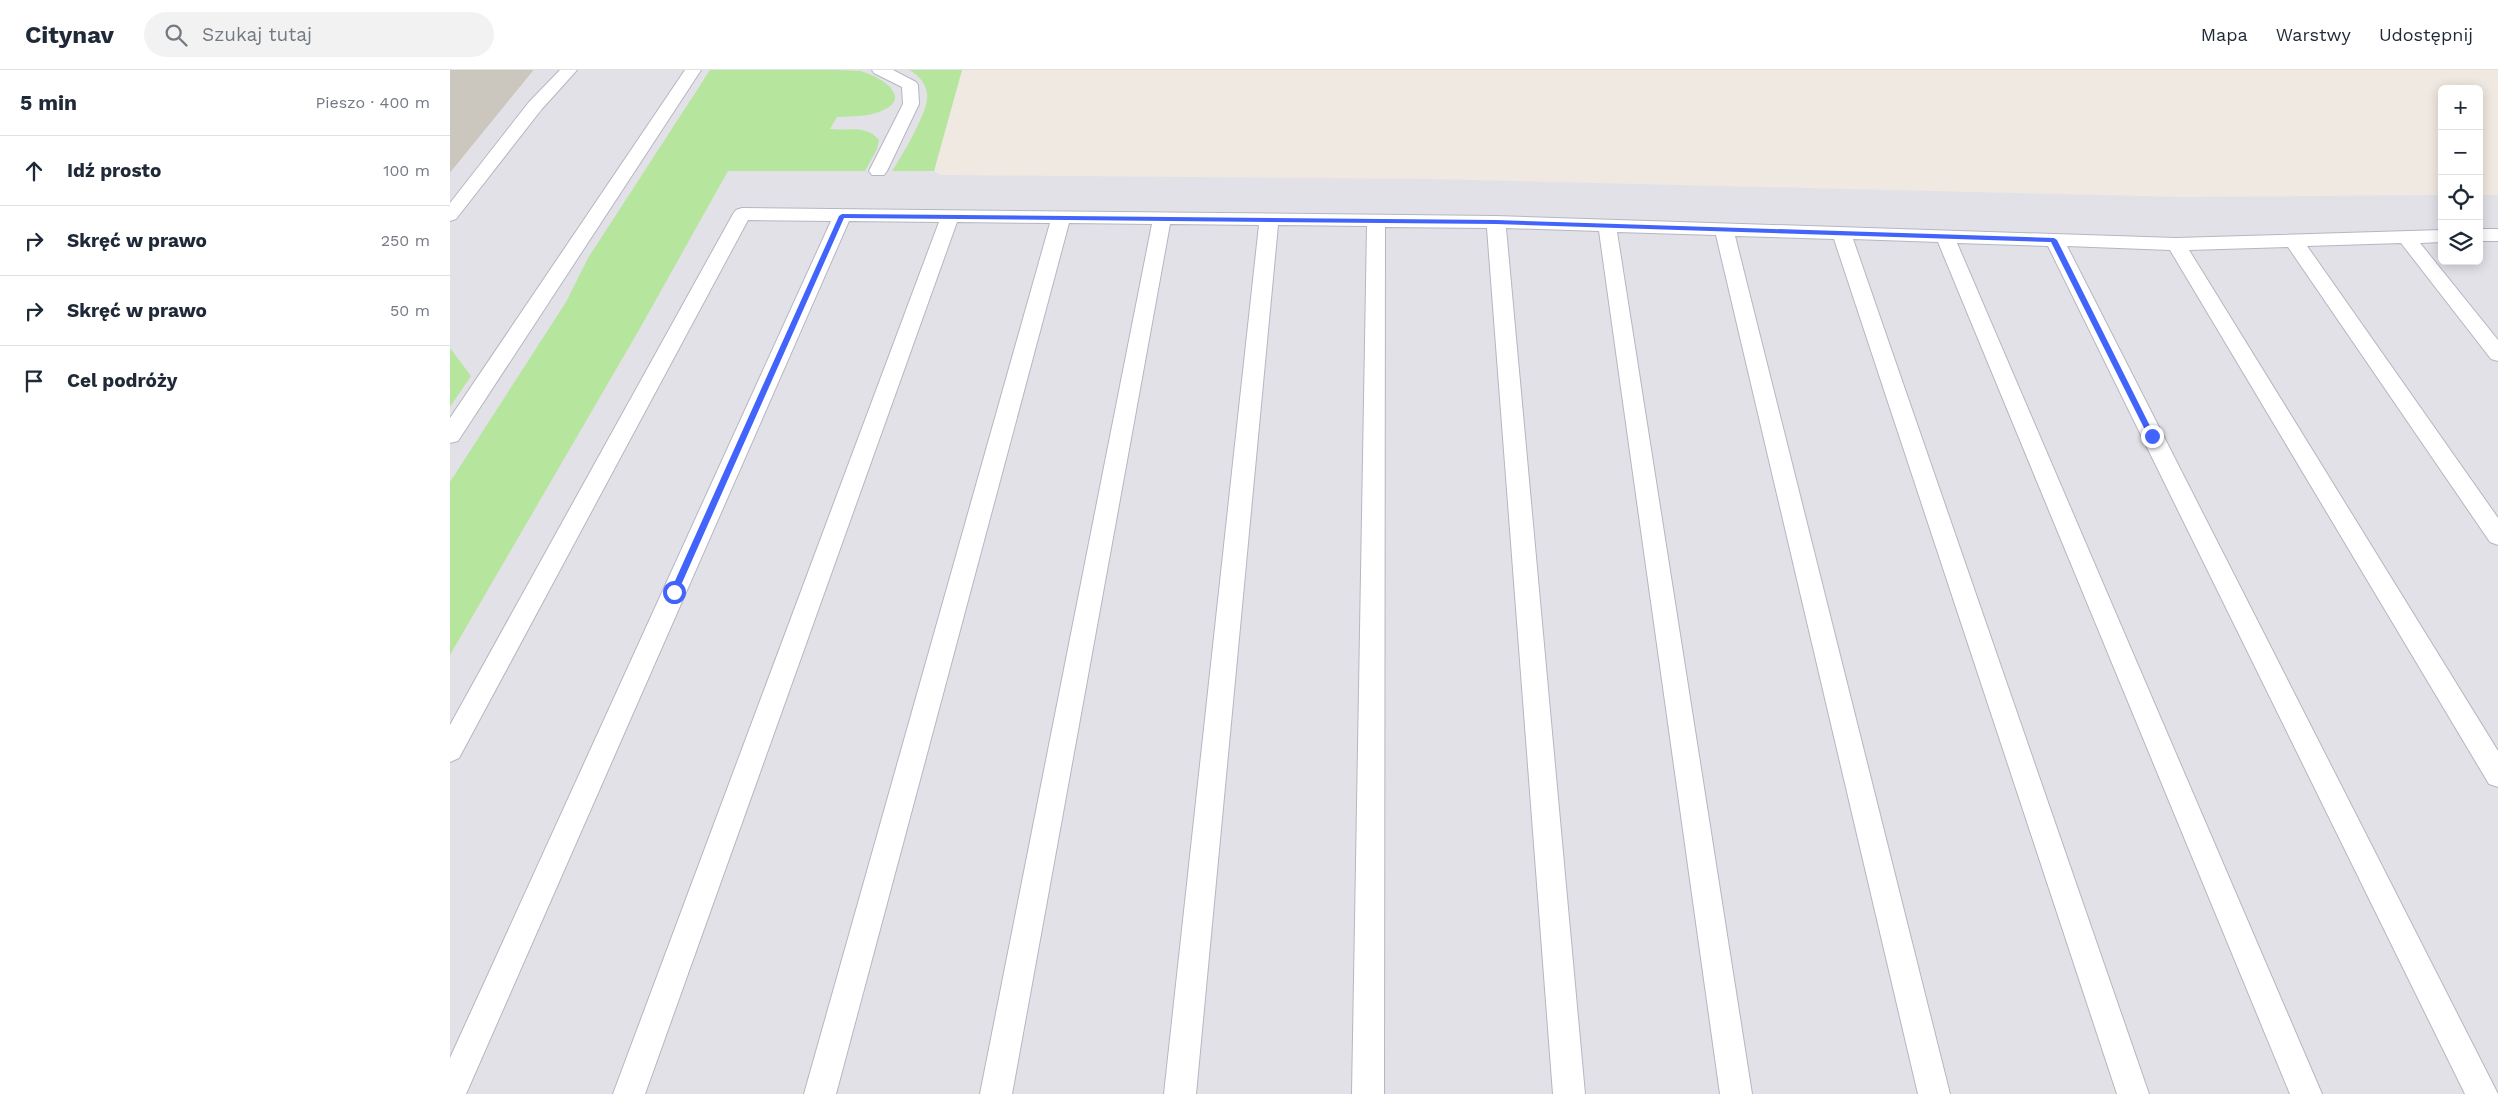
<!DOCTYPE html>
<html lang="pl">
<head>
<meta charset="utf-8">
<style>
  :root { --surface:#fff; --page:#f2f2f3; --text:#1f2937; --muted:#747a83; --line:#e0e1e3 }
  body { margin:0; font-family:"Work Sans",sans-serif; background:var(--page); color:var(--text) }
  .controls { position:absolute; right:15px; top:15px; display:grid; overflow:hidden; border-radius:8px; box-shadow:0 2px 12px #0003 }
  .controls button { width:45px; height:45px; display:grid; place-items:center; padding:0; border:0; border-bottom:1px solid var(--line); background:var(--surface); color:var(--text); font:25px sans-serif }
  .stop { position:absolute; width:15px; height:15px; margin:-11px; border:4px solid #4264fb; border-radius:50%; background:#fff }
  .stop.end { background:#4264fb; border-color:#fff; box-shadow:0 1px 5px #0008 }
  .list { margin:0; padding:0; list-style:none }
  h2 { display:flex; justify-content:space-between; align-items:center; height:65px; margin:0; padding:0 20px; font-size:21px }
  h2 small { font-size:16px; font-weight:400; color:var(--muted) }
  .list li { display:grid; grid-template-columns:32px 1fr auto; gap:15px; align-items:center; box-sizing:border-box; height:70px; padding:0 20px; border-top:1px solid var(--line) }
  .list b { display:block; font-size:19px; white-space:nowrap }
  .list em { font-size:16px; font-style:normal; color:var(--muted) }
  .icon { flex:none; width:28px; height:28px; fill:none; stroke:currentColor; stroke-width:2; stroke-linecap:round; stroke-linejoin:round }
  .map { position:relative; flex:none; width:2048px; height:1024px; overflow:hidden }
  header { display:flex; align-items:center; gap:30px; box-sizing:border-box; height:70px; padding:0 25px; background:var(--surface); border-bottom:1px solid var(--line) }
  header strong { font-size:24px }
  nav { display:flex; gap:28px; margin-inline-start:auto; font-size:18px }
  .search { width:350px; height:45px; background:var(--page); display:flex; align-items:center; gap:12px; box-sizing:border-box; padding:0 18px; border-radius:28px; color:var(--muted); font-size:19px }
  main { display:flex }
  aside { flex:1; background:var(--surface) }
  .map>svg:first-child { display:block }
  .industrial { fill:#e3e1e8 }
  .green { fill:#b6e59e }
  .building { fill:#cbc7bf; stroke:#cbc5ba }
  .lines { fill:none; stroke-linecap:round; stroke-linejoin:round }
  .service-casing { stroke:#b4b7c1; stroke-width:2 }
  .service { fill:#fff; fill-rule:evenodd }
  .route { fill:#4264fb }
</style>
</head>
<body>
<header>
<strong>Citynav</strong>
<div class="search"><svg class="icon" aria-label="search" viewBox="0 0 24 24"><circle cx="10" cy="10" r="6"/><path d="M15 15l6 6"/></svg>Szukaj tutaj</div>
<nav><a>Mapa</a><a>Warstwy</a><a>Udostępnij</a></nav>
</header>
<main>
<aside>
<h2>5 min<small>Pieszo · 400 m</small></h2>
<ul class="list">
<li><svg class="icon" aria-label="ahead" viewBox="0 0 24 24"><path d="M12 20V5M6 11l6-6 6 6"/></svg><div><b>Idź prosto</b></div><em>100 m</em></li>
<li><svg class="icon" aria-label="right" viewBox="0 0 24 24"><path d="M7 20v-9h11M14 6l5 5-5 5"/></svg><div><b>Skręć w prawo</b></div><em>250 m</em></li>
<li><svg class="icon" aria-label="right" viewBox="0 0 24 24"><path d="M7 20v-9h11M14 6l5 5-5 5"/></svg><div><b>Skręć w prawo</b></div><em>50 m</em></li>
<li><svg class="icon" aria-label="arrive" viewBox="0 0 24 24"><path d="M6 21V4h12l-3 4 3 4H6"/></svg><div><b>Cel podróży</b></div></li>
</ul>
</aside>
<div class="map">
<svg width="2048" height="1024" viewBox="0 0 2048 1024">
  <rect width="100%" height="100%" fill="#efe9e1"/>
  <path class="industrial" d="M0 0H512L484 101 490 105 979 109 1733 127 1992 125V191H2029V125H2048V1024H0Z"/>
  <path class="green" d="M260 0C296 0 332 0 368 0 381 0 398 0 410 1 430 6 466 28 429 42 416 47 401 46 387 47L380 59C396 61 417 54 429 70L427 79 415 101H278L189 260 0 585V412L116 232 138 188Z
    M459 0H512L484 101H442C451 88 477 43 477 28 478 15 469 5 459 0Z
    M0 278 21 306 0 337Z"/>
  <path class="building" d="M0 0H83L0 102Z"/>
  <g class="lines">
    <g class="service-casing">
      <path id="service" d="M110 0H127L91 40 6 149 0 151V133L79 32Z
        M235 0H251L8 371 0 373V348Z
        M422 0H443L466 12 468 15 469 34 437 101 434 105H422L419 101 453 34 452 17 424 3Z
        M292 138 1046 146 1726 168 1992 160V172L1970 173 2048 270V291L2041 289 1951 173 1857 176 2048 448V475L2040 472 1838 177 1739 180 2048 681V717L2039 714 1720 180 1617 176 2048 1024H2015L1598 176 1507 173 1872 1024H1840L1488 172 1403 169 1699 1024H1667L1384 169 1285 166 1500 1024H1468L1266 165 1167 162 1302 1024H1270L1149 161 1056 158 1135 1024H1103L1037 158 935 157 934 1024H902L917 156 828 155 746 1024H714L809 155 720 154 562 1024H530L702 154 619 153 386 1024H354L600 153 507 152 195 1024H163L489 152 399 151 16 1024H0V988L381 151 298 150 9 688 0 692V655L283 144 286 140Z
        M2029 159H2048V171H2029Z"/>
    </g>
    <use href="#service" class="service"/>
  </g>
  <path class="route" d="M392 144 1046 150 1604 168 1607 170 1705 366 1702 368 1698 366 1601 172 1046 154 394 148 228 522 227 524H221L220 522 389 146Z"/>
</svg>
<div class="controls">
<button>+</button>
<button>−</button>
<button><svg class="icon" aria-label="locate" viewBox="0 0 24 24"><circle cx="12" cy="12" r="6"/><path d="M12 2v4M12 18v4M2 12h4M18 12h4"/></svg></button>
<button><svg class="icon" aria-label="layers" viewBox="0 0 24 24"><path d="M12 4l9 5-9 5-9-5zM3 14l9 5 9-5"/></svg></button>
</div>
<div class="stop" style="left:224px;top:522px"></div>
<div class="stop end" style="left:1702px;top:366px"></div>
</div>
</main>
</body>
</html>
